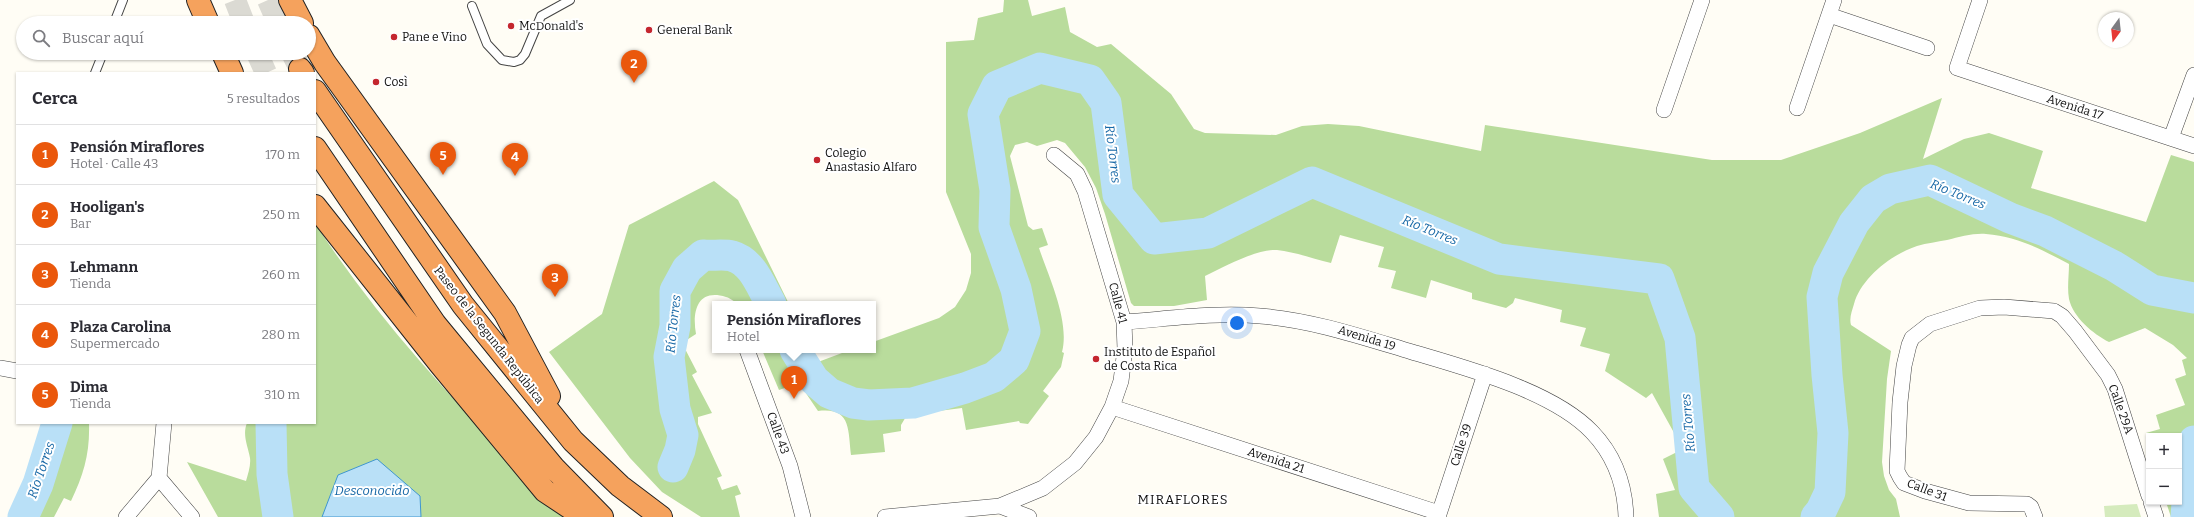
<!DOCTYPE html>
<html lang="es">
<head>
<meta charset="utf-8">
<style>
  :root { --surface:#fff; --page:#f7f7f7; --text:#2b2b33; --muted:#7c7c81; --line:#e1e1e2; --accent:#ea580c }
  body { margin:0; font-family:Bitter,serif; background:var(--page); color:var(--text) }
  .controls { position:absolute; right:12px; bottom:12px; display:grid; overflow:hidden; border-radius:0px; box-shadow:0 1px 3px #0004 }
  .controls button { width:36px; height:36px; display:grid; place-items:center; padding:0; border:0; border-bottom:1px solid var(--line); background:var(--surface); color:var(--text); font:20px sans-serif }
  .compass { position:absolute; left:2098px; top:12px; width:36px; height:36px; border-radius:50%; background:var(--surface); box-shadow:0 1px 3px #0004; rotate:195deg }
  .you { position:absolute; left:1237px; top:323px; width:14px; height:14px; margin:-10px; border:3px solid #fff; border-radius:50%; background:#1a73e8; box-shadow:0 0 0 6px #1a73e833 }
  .badge { display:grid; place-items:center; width:26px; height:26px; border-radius:50%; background:var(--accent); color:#fff; font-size:13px; font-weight:700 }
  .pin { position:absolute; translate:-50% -33px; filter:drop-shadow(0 1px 2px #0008) }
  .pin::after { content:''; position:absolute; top:21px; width:14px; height:12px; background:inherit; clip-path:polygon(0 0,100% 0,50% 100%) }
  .popup { position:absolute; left:712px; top:301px; width:164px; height:52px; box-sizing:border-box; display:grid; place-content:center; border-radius:0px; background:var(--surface); filter:drop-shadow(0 1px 3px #0005); font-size:13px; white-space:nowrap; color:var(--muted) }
  .popup b { font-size:15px; color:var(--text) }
  .popup::after { content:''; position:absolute; left:50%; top:100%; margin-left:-8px; border:8px solid transparent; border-top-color:var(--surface) }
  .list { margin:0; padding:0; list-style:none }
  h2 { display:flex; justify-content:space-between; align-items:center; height:52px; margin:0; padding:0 16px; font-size:17px }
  h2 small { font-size:13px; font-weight:400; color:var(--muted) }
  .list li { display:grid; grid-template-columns:26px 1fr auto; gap:12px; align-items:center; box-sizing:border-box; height:60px; padding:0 16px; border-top:1px solid var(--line) }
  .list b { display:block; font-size:15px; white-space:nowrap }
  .list p { margin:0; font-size:13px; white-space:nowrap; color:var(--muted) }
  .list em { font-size:13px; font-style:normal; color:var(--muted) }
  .icon { flex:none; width:22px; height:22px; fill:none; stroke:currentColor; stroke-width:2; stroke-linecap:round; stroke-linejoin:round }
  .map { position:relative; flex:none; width:2194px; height:517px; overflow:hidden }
  .search { position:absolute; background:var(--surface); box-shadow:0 1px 3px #0004; left:16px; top:16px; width:300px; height:44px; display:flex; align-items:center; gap:10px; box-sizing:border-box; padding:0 14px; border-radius:22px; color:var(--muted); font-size:15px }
  .panel { position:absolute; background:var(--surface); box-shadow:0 1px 3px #0004; left:16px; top:72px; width:300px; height:352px; border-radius:0px }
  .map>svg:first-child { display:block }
  .green { fill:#d5ebbd }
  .forest { fill:#b9dc9c }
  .water { fill:#b9e0f7; stroke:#3f96cf }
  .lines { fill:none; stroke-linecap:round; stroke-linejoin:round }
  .river { stroke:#b9e0f7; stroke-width:31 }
  .highway-tunnel { stroke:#dbdad3; stroke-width:22; stroke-dasharray:22 11; stroke-linecap:butt }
  .lane-casing { stroke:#444; stroke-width:10 }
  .street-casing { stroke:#444; stroke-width:16 }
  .highway-casing { stroke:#222; stroke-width:24 }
  .lane { stroke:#fff; stroke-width:8 }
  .street { stroke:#fff; stroke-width:15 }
  .highway { stroke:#f5a25d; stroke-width:22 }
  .poi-dot { fill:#c4262e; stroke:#fff; stroke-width:1.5 }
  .labels { text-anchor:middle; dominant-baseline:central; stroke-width:4; stroke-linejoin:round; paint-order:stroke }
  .poi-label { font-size:12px; fill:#111; stroke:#fff; text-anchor:start }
  .street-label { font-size:12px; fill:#111; stroke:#fff }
  .water-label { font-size:13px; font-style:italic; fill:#1768a6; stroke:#fff }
  .neighbourhood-label { font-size:13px; letter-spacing:1px; fill:#111; stroke:#fff }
</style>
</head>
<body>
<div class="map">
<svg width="2194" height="517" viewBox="0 0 2194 517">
  <rect width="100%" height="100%" fill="#fffdf5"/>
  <path class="green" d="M2137 504 2141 517H2105L2104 506Z"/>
  <path class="forest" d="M1004 0H1028L1032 16 1065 7 1070 32 1097 47 1111 44 1171 94 1194 129 1205 133 1276 135 1302 126 1328 124 1359 126 1481 151 1485 125 1712 160H1781L1860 133 1942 98 1923 159 1964 139 1989 133 2043 151 2031 188 2146 222 2171 155 2194 162V517H2171L2166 502H2179V436H2149V443L2146 433 2160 429 2156 415 2185 405 2175 379 2186 375 2182 360 2187 358 2173 345 2145 328 2109 342C2093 334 2073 317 2069 299 2067 288 2069 275 2069 264 2040 249 2019 237 1986 234 1973 233 1960 237 1947 240 1937 242 1927 243 1917 246 1892 254 1861 278 1854 304 1852 311 1849 318 1851 325L1891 351 1887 379 1882 462 1884 476 1889 490 1896 499 1900 517H1659L1656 494 1675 490 1663 459 1683 449 1652 393 1646 398 1605 371 1610 354 1580 346 1586 328 1560 322 1562 310 1515 298 1513 303 1506 308 1472 299V293L1431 280 1426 298 1391 288 1396 271 1378 267 1384 247 1340 235 1331 263C1314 259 1295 252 1277 250 1256 249 1224 267 1205 276L1207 300 1174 306H1134L1131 303 1105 214 1096 188 1085 167 1065 143 1057 140 1037 146 1027 142 1015 145 1010 156 1028 226 1033 230 1042 228 1048 245 1039 248C1049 278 1070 321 1062 352L1064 353 1061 367 1043 391 1049 396 1028 424 1020 423 1019 421 966 430 962 408 907 415 901 425V431L883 434 885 452 851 455C848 429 851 407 818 411L799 383 779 390 762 350H812L818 362 850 350H873V342L939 318 955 307 966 290 971 273V254L946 192V42L974 40 978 18 1003 12Z
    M714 181 738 200 789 304C773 304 755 306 739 304 735 303 731 298 726 297 697 288 692 312 696 334L682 343 697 372 692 375 712 413 698 417V424L722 476 717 478 722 490 737 485 741 494 735 496 740 517H701L662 492 630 458 549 352 602 314 629 225Z
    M315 223C385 332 476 424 566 517H218L187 462 246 481C248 474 251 465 250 458 248 446 242 435 247 423H315Z
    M44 423H89C90 453 84 474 71 501L64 498 54 517H10L33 462Z"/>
  <path class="water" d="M377 459 420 496 421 517H322L338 475Z"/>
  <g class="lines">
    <path class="river" d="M795 350 814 380 829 393 853 403 869 405 913 403 965 388 994 377 1014 360 1025 331 1016 289 994 227 995 190 983 114 997 86 1040 68 1090 80 1106 103 1118 195 1154 239 1208 233 1312 182 1499 259 1659 279 1680 338 1694 488 1719 517
      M271 423 272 474 278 517
      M673 467 680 450 683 435 675 409 669 357 675 326V291L687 269 703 255C712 256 724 254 732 256 753 262 761 287 771 304
      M23 517 38 484 57 423
      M1816 517 1821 511 1830 492 1833 433 1827 375 1822 297 1828 273 1854 223 1873 199 1890 189 1930 180 2010 218 2045 231 2114 266 2152 290 2194 298
      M2186 517 2191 447 2194 441"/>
    <path class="highway-tunnel" d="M235 0 244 23
      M268 0 278 23
      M257 53 266 73
      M292 53 300 69"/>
    <g class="lane-casing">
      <path id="lane" d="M472 6 487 44 502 60 514 62 520 60 525 54 541 16 570 0
        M114 23 123 0
        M95 73 103 53"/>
    </g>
    <g class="street-casing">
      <path id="street" d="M1980 0 1957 68 2194 146
        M1829 15 1927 48
        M1797 108 1834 0
        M1664 110 1702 0
        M2171 138 2194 75
        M1124 322C1168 319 1215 312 1260 316 1312 320 1362 337 1412 352 1466 368 1553 391 1592 432 1615 456 1625 485 1626 517
        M747 350 790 466 803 517
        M0 368 17 371
        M1112 407 1439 513
        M164 423 159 478 192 517
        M2151 502 2156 517
        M1000 506 1043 488 1075 463 1096 437 1112 407 1121 381 1125 349 1124 322 1085 191 1077 174 1054 155
        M126 517 159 478
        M885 517 1000 506 1029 517
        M1438 517 1485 374
        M2035 517 2031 507 2027 504 1969 503 1925 491 1904 483 1900 477 1897 471 1900 402 1904 366 1909 345 1912 338 1930 324 1980 308 2004 307 2054 311 2062 316 2075 331 2108 375 2115 389 2149 496"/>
    </g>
    <g class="highway-casing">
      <path id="highway" d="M198 0 208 23
        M290 0 302 23
        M309 36 325 63 505 313 549 396
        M223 53 232 73
        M300 69 303 73
        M315 91 463 305 573 441 620 486 661 517
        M315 148 435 324 554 468 602 517
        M315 206 440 364 545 491 584 517"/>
    </g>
    <use href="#lane" class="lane"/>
    <use href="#street" class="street"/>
    <use href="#highway" class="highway"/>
  </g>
  <g class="poi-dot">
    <circle cx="511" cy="26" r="4"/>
    <circle cx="649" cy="30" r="4"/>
    <circle cx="394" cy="37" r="4"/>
    <circle cx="376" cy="82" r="4"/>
    <circle cx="817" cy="160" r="4"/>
    <circle cx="1096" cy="359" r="4"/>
  </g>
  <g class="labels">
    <g class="poi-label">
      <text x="519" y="26">McDonald's</text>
      <text x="657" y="30">General Bank</text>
      <text x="402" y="37">Pane e Vino</text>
      <text x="384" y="82">Così</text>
      <text x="825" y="153">Colegio<tspan x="825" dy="14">Anastasio Alfaro</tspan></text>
      <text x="1104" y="352">Instituto de Español<tspan x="1104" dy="14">de Costa Rica</tspan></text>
    </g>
    <g class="street-label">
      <text transform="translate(2075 107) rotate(18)">Avenida 17</text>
      <text transform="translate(1118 303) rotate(75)">Calle 41</text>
      <text transform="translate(489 335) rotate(52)">Paseo de la Segunda República</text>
      <text transform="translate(1367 338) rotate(17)">Avenida 19</text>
      <text transform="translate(2121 409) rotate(70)">Calle 29A</text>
      <text transform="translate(778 433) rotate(70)">Calle 43</text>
      <text transform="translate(1461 445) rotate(-72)">Calle 39</text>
      <text transform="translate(1276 460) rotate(18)">Avenida 21</text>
      <text transform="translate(1927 490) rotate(21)">Calle 31</text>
    </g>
    <g class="water-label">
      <text transform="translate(1113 154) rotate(83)">Río Torres</text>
      <text transform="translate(1958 194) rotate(22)">Río Torres</text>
      <text transform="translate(1430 230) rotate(22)">Río Torres</text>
      <text transform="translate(673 324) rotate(-84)">Río Torres</text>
      <text transform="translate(1688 423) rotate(-95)">Río Torres</text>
      <text transform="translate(41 470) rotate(-71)">Río Torres</text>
      <text x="372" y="490">Desconocido</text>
    </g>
    <g class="neighbourhood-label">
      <text x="1183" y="499">MIRAFLORES</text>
    </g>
  </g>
</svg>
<div class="controls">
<button>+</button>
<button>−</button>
</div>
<svg class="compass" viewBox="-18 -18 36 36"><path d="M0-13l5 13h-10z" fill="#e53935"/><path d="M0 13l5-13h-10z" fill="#7c7c81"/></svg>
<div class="you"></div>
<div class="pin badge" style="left:794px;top:399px">1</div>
<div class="popup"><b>Pensión Miraflores</b>Hotel</div>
<div class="pin badge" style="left:634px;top:83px">2</div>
<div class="pin badge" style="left:555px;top:297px">3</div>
<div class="pin badge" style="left:515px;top:176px">4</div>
<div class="pin badge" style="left:443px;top:175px">5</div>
<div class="search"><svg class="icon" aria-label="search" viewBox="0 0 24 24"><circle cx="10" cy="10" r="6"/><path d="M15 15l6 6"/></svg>Buscar aquí</div>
<section class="panel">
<h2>Cerca<small>5 resultados</small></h2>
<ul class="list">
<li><span class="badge">1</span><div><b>Pensión Miraflores</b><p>Hotel · Calle 43</p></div><em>170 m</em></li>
<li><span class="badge">2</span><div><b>Hooligan's</b><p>Bar</p></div><em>250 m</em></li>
<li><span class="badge">3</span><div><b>Lehmann</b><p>Tienda</p></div><em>260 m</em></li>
<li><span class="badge">4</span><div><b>Plaza Carolina</b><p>Supermercado</p></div><em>280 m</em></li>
<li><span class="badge">5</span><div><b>Dima</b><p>Tienda</p></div><em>310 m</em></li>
</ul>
</section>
</div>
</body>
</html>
